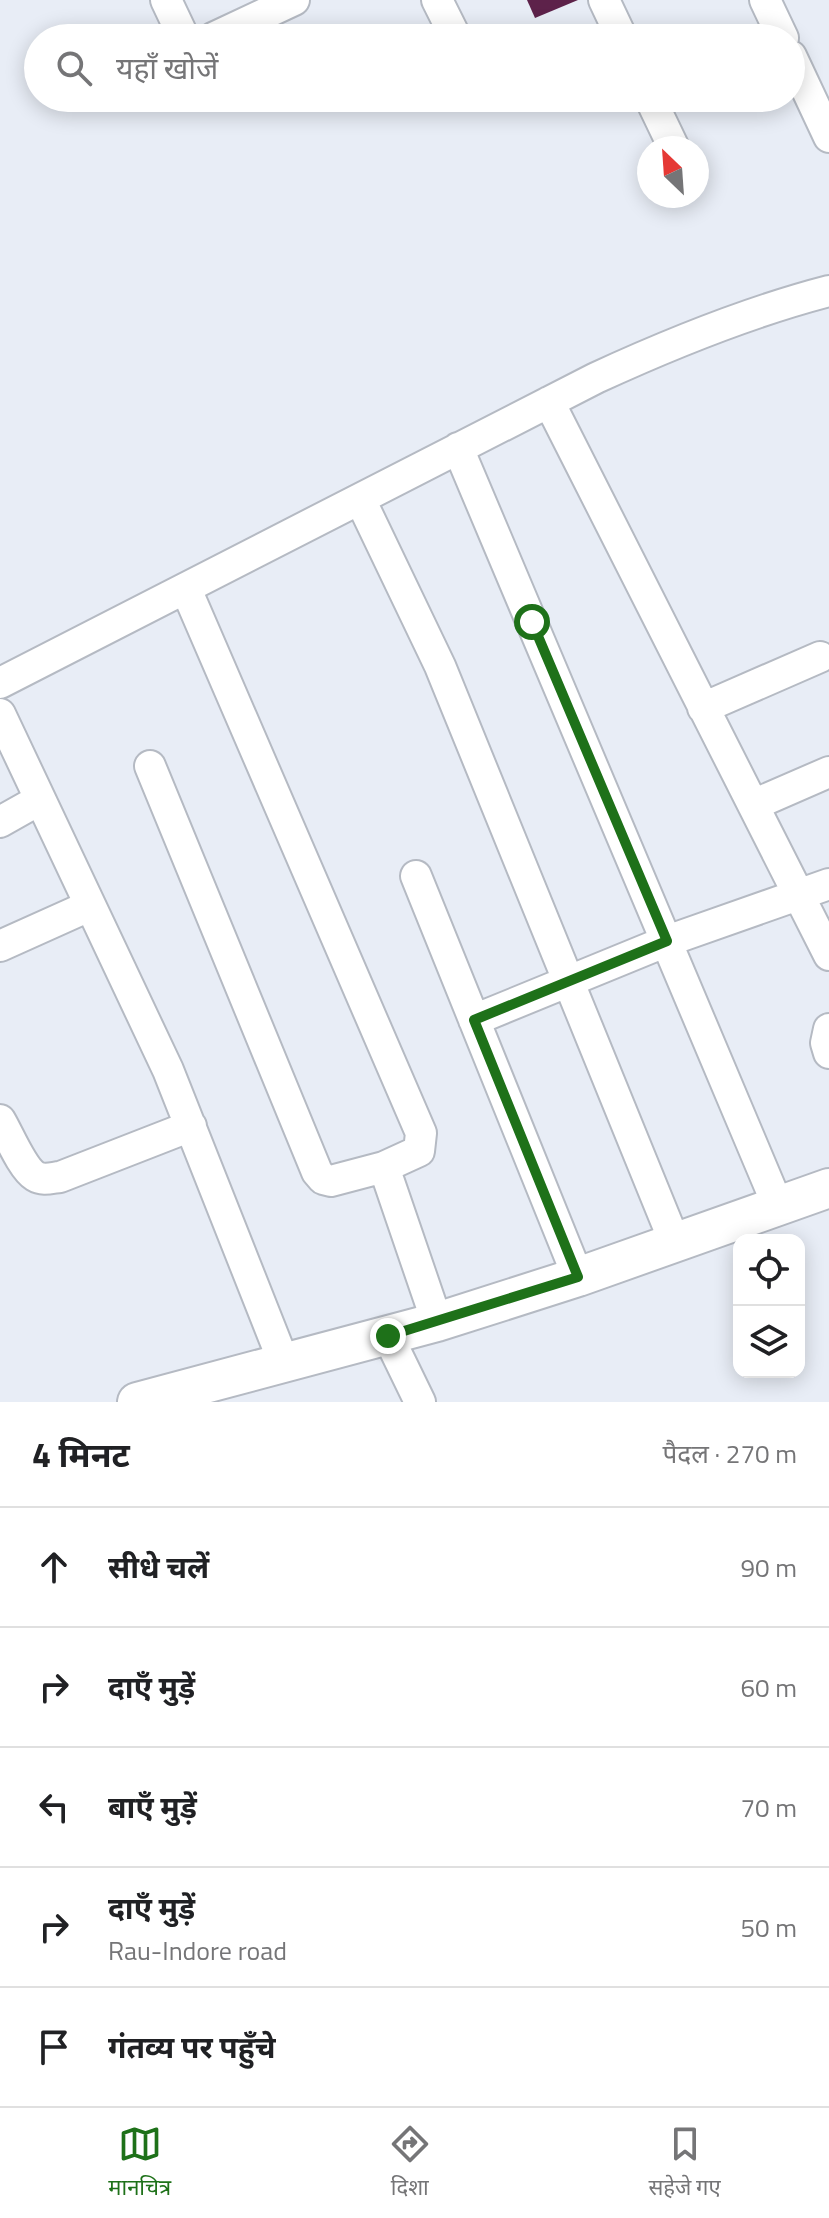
<!DOCTYPE html>
<html lang="hi">
<head>
<meta charset="utf-8">
<style>
  :root { --surface:#fff; --page:#f2f2f2; --text:#202124; --muted:#757577; --line:#e0e0e0; --accent:#1e7119 }
  body { margin:0; font-family:"Titillium Web","Noto Sans Devanagari",sans-serif; background:var(--page); color:var(--text) }
  .controls { position:absolute; right:24px; bottom:24px; display:grid; overflow:hidden; border-radius:16px; box-shadow:0 4px 20px #0003 }
  .controls button { width:72px; height:72px; display:grid; place-items:center; padding:0; border:0; border-bottom:2px solid var(--line); background:var(--surface); color:var(--text); font:40px sans-serif }
  .compass { position:absolute; left:637px; top:136px; width:72px; height:72px; border-radius:50%; background:var(--surface); box-shadow:0 4px 20px #0003; rotate:335deg }
  .stop { position:absolute; width:24px; height:24px; margin:-18px; border:6px solid #1e7119; border-radius:50%; background:#fff }
  .stop.end { background:#1e7119; border-color:#fff; box-shadow:0 2px 8px #0008 }
  .list { margin:0; padding:0; list-style:none }
  h2 { display:flex; justify-content:space-between; align-items:center; height:104px; margin:0; padding:0 32px; font-size:34px }
  h2 small { font-size:26px; font-weight:400; color:var(--muted) }
  .list li { display:grid; grid-template-columns:52px 1fr auto; gap:24px; align-items:center; box-sizing:border-box; height:120px; padding:0 32px; border-top:2px solid var(--line) }
  .list b { display:block; font-size:30px; white-space:nowrap }
  .list p { margin:0; font-size:26px; white-space:nowrap; color:var(--muted) }
  .list em { font-size:26px; font-style:normal; color:var(--muted) }
  .icon { flex:none; width:44px; height:44px; fill:none; stroke:currentColor; stroke-width:2; stroke-linecap:round; stroke-linejoin:round }
  .map { position:relative; flex:none; width:829px; height:1402px; overflow:hidden }
  .search { position:absolute; background:var(--surface); box-shadow:0 4px 20px #0003; left:24px; right:24px; top:24px; height:88px; display:flex; align-items:center; gap:20px; box-sizing:border-box; padding:0 28px; border-radius:44px; color:var(--muted); font-size:30px }
  .sheet { height:704px; background:var(--surface) }
  nav { display:flex; justify-content:space-around; align-items:center; box-sizing:border-box; height:112px; border-top:2px solid var(--line); background:var(--surface); font-size:22px; color:var(--muted) }
  nav a { display:grid; justify-items:center; gap:4px }
  nav .on { color:var(--accent) }
  .map>svg:first-child { display:block }
  .building { fill:#5d224a }
  .lines { fill:none; stroke-linecap:round; stroke-linejoin:round }
  .minor-casing { stroke:#b5bac3; stroke-width:34 }
  .major-casing { stroke:#b5bac3; stroke-width:42 }
  .minor { stroke:#fff; stroke-width:30 }
  .major { stroke:#fff; stroke-width:38 }
  .route { stroke:#1e7119; stroke-width:10 }
</style>
</head>
<body>
<div class="map">
<svg width="829" height="1402" viewBox="0 0 829 1402">
  <rect width="100%" height="100%" fill="#e8edf6"/>
  <path class="building" d="M527 0H578L535 18Z"/>
  <g class="lines">
    <g class="minor-casing">
      <path id="minor" d="M166 0 184 38
        M437 0 456 38
        M604 0 622 38
        M765 0 783 38
        M213 38 294 0
        M791 56 829 137
        M650 98 673 146
        M549 402 829 955
        M458 448 778 1206
        M360 499 440 666 675 1243
        M186 589 421 1133 419 1151 384 1167 437 1322
        M0 683 596 378C672 343 748 312 829 291
        M703 708 820 657
        M0 714 168 1070 284 1363
        M150 766 317 1172 323 1179 331 1181 384 1167
        M753 805 829 772
        M0 822 39 800
        M416 876 578 1277
        M0 946 89 906
        M474 1020 667 941 829 884
        M829 1029 826 1043 829 1053
        M0 1120C8 1133 22 1168 35 1176 43 1181 51 1178 60 1177L191 1126
        M388 1336 420 1402"/>
    </g>
    <g class="major-casing">
      <path id="major" d="M137 1402 437 1322 578 1277 829 1188"/>
    </g>
    <use href="#minor" class="minor"/>
    <use href="#major" class="major"/>
  </g>
  <g class="lines">
    <path class="route" d="M388 1336 578 1277 474 1020 667 941 532 622"/>
  </g>
</svg>
<div class="controls">
<button><svg class="icon" aria-label="locate" viewBox="0 0 24 24"><circle cx="12" cy="12" r="6"/><path d="M12 2v4M12 18v4M2 12h4M18 12h4"/></svg></button>
<button><svg class="icon" aria-label="layers" viewBox="0 0 24 24"><path d="M12 4l9 5-9 5-9-5zM3 14l9 5 9-5"/></svg></button>
</div>
<svg class="compass" viewBox="-18 -18 36 36"><path d="M0-13l5 13h-10z" fill="#e53935"/><path d="M0 13l5-13h-10z" fill="#757577"/></svg>
<div class="stop" style="left:532px;top:622px"></div>
<div class="stop end" style="left:388px;top:1336px"></div>
<div class="search"><svg class="icon" aria-label="search" viewBox="0 0 24 24"><circle cx="10" cy="10" r="6"/><path d="M15 15l6 6"/></svg>यहाँ खोजें</div>
</div>
<section class="sheet">
<h2>4 मिनट<small>पैदल · 270 m</small></h2>
<ul class="list">
<li><svg class="icon" aria-label="ahead" viewBox="0 0 24 24"><path d="M12 20V5M6 11l6-6 6 6"/></svg><div><b>सीधे चलें</b></div><em>90 m</em></li>
<li><svg class="icon" aria-label="right" viewBox="0 0 24 24"><path d="M7 20v-9h11M14 6l5 5-5 5"/></svg><div><b>दाएँ मुड़ें</b></div><em>60 m</em></li>
<li><svg class="icon" aria-label="left" viewBox="0 0 24 24"><path d="M17 20v-9H6M10 6l-5 5 5 5"/></svg><div><b>बाएँ मुड़ें</b></div><em>70 m</em></li>
<li><svg class="icon" aria-label="right" viewBox="0 0 24 24"><path d="M7 20v-9h11M14 6l5 5-5 5"/></svg><div><b>दाएँ मुड़ें</b><p>Rau-Indore road</p></div><em>50 m</em></li>
<li><svg class="icon" aria-label="arrive" viewBox="0 0 24 24"><path d="M6 21V4h12l-3 4 3 4H6"/></svg><div><b>गंतव्य पर पहुँचे</b></div></li>
</ul>
</section>
<nav>
<a class="on"><svg class="icon" aria-label="map" viewBox="0 0 24 24"><path d="M3 6l6-2 6 2 6-2v14l-6 2-6-2-6 2zM9 4v14M15 6v14"/></svg>मानचित्र</a>
<a><svg class="icon" aria-label="directions" viewBox="0 0 24 24"><path d="M12 3l9 9-9 9-9-9zM9 14v-3h6M13 9l2 2-2 2"/></svg>दिशा</a>
<a><svg class="icon" aria-label="saved" viewBox="0 0 24 24"><path d="M7 4h10v16l-5-4-5 4z"/></svg>सहेजे गए</a>
</nav>
</body>
</html>
